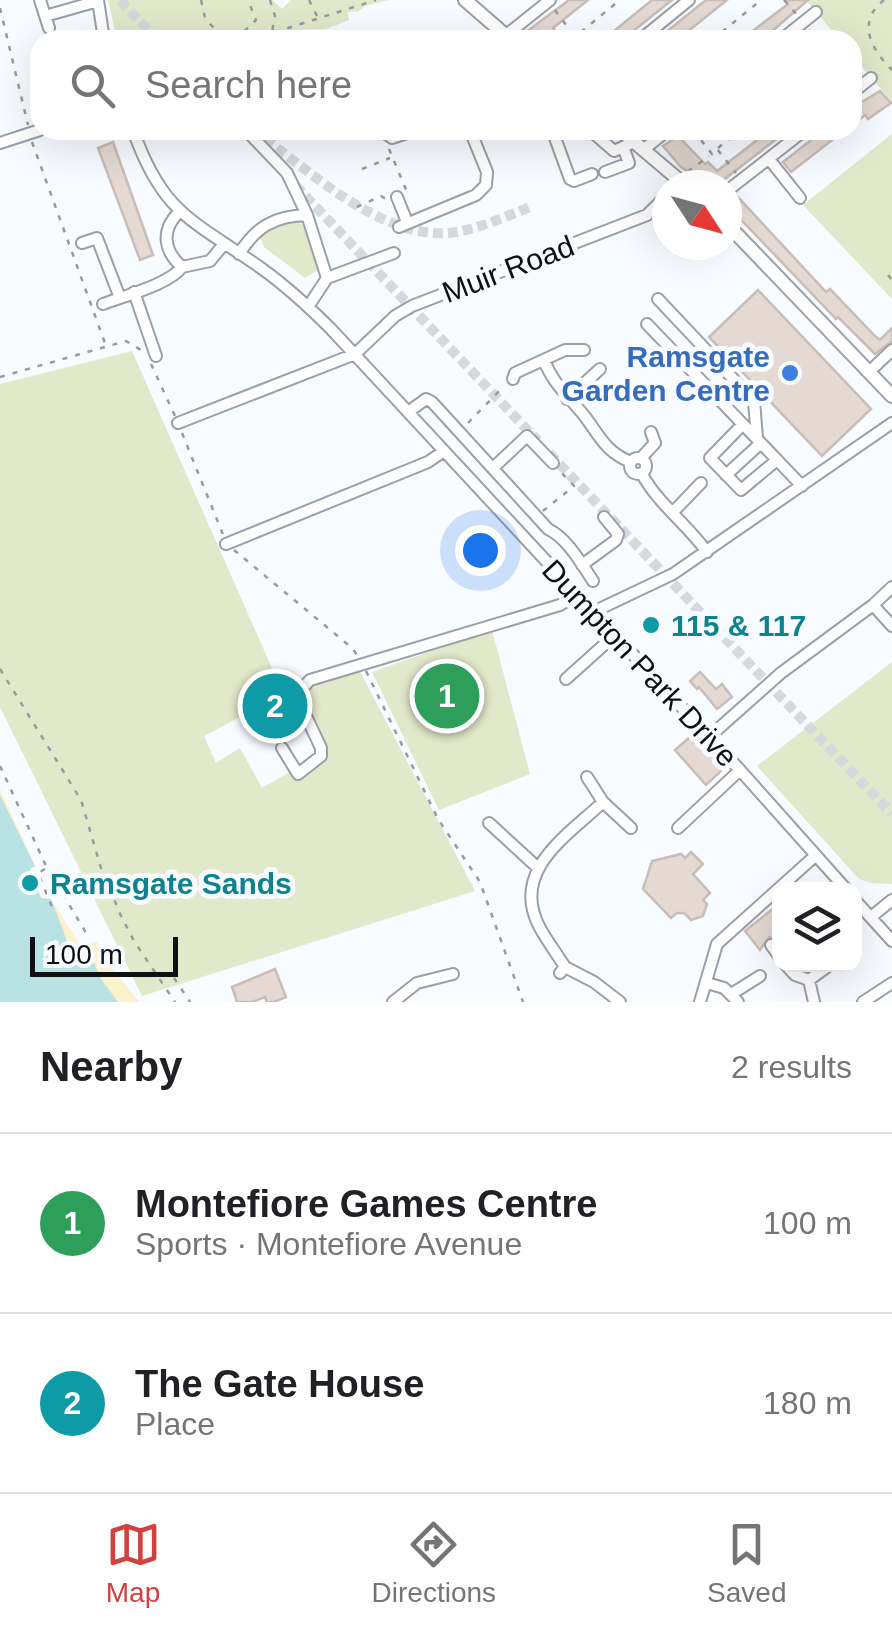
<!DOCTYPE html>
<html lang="en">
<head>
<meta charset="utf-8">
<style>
  :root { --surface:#fff; --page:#f6f6f6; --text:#202124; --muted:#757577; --line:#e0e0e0; --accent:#d0413f }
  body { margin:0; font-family:Helvetica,sans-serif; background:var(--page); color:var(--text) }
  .controls { position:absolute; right:30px; bottom:30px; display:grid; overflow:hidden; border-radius:20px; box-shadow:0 10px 40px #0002 }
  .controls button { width:90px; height:90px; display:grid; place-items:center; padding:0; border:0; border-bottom:2px solid var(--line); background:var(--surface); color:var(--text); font:50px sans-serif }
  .compass { position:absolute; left:652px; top:170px; width:90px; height:90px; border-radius:50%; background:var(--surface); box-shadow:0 10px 40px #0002; rotate:126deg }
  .scale { position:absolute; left:30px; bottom:25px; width:148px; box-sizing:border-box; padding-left:10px; border:5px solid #0e1013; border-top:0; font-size:28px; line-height:35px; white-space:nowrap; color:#0e1013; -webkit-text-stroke:8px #f8fbff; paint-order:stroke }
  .you { position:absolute; left:480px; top:550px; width:35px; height:35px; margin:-25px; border:8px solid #fff; border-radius:50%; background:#1a73e8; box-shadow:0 0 0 15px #1a73e833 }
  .badge { display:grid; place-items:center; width:65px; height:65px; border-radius:50%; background:var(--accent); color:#fff; font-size:32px; font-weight:700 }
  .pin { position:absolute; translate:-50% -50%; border:5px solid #fff; box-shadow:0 2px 10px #0006 }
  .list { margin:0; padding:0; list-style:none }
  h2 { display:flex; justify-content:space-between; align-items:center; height:130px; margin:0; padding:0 40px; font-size:42px }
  h2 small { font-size:32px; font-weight:400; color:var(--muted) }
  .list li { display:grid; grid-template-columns:65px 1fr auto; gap:30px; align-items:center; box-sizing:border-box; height:180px; padding:0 40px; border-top:2px solid var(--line) }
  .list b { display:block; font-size:38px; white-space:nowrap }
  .list p { margin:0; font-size:32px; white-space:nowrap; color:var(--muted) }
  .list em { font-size:32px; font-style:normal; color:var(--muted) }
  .icon { flex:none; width:55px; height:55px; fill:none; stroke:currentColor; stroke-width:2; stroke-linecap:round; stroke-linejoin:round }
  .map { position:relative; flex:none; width:892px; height:1002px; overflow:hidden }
  .search { position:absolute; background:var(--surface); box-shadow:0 10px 40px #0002; left:30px; right:30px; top:30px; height:110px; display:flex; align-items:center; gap:25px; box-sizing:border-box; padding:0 35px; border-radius:30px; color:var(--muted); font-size:38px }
  .sheet { height:490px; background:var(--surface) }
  nav { display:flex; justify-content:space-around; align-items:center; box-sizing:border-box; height:140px; border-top:2px solid var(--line); background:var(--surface); font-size:28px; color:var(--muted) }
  nav a { display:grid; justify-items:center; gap:5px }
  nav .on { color:var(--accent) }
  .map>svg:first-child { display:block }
  .green { fill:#e2e8ca }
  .sand { fill:#fbf1cb }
  .water { fill:#b8e2e4 }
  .building { fill:#e4d9d3; stroke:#c8beb8; stroke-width:2.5 }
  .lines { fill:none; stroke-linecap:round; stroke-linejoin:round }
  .minor-tunnel { stroke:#d5d8dc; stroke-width:10; stroke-dasharray:10 5; stroke-linecap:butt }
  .minor-casing { stroke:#9a9fa8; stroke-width:14 }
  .major-casing { stroke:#9a9fa8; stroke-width:16 }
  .path { stroke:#979a9e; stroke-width:2.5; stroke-dasharray:5 8; stroke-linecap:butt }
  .minor { stroke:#fff; stroke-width:10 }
  .major { stroke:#fff; stroke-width:12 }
  .shop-dot { fill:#3f7fe0; stroke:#f8fbff; stroke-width:4 }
  .culture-dot { fill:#0f9aa8; stroke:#f8fbff; stroke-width:4 }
  .labels { text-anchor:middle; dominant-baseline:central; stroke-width:10; stroke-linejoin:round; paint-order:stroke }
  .street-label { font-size:30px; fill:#0e1013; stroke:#f8fbff }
  .shop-label { font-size:30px; font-weight:bold; fill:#366cbe; stroke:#f8fbff; text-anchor:end }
  .culture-label { font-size:30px; font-weight:bold; fill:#0d838f; stroke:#f8fbff; text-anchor:start }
</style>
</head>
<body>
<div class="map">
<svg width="892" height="1002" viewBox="0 0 892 1002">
  <rect width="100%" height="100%" fill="#f8fbff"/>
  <path class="green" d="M108 0H273L282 9 291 0H388L365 6 359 11 348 12 349 20 326 29 295 30 264 40H117Z
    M806 0H892V102L852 55V40H840Z
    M892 134V299L803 205Z
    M296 221 309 229 321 268 305 278 264 247 259 234Z
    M132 351 278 682 269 699 268 723 263 726 253 710 204 736 216 763 240 748 262 788 316 757 294 683 355 662 475 891 142 996 0 707V384Z
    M492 630 530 774 439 810 372 672Z
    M892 662V884L872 883 859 879 757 766Z"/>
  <path class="sand" d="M0 789 35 866 30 869 41 898 51 899 79 944 97 942 109 965 139 1002H115L0 851Z"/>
  <path class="water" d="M0 795 35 866 30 869 41 898 51 899 68 943 86 945 101 979 118 1002H0Z"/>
  <path class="building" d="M569 0H588L553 28 563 40H532L526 32Z
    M652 0H672L622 40H603Z
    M706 0H727L677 40H656Z
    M785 0H808L762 40H741L788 4Z
    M880 91 891 103 868 119 865 115 852 125V108Z
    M770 130H788L717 185H705L690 169 687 171 681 167 663 146 678 136 705 164 708 162 717 171Z
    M824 130H845L791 172 783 162Z
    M113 142 153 255 140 260 98 148Z
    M736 195 826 292 830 289 874 335 880 340 892 328V341L875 354 838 317 836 319 727 205Z
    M758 290 871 409 822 456 709 337Z
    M700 672 716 689 722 684 732 697 717 709 699 687 697 689 690 681Z
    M271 700 289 702 299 723 279 737 268 723 286 713 269 711Z
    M692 735 723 769 706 785 675 750Z
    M691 852 703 864 693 874 710 893 703 900 707 904 703 916 691 920 684 913H677L671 918 643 889 652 861 681 854 685 858Z
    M780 903V942L769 937 760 950 745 931Z
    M275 969 286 997 274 1002H267L265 997 252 1002H237L232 987Z"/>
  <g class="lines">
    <path class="minor-tunnel" d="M120 0 157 40
      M253 130C306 168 380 239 449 233 477 230 504 217 530 207
      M295 185 538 441
      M549 453 892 814"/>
    <g class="minor-casing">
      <path id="minor" d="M40 0 49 28
        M98 0 104 40
        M45 16 98 1
        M505 36 550 0
        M640 40 689 0
        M781 40 816 12
        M852 93 871 78
        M133 130C163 215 193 220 261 268 286 286 309 307 331 329L740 770 846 889
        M246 130 287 173 307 215
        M381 130 392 138 416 130
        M558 130 554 135 570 179 574 181 592 174
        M590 130 614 151 634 142
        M0 143 40 130
        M643 150 668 130
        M769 159 800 198
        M605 172 629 163 623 147
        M727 191 805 130
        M397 197 407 222
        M179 212C161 230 163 250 182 267L210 261 224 244
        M399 227 476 195 486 185 487 172 470 130
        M82 243 97 238 120 298
        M239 254C256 227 274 216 307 215L327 278 308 307
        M327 278 394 253
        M134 292 156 356
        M658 299 754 401 757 438
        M103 304C124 296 170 284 182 267
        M647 324 802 486
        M544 360C553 385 571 398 586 418 600 437 607 453 631 462
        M869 372 892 350
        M513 379 515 373 565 350H584
        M567 399 600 369
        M408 412 426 399 432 402 548 529C567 538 581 563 593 581
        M178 423 355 354 395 316 412 306 647 215 667 195
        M743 424 710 458 741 490 777 460
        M630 466a8 8 0 1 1 16 0a8 8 0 1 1-16 0Z
        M641 458 655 443 651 432
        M493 468 527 436 553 463
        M642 474C658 504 687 524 707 552
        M726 475 761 443
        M673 512 701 483
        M226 544 428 462 444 451
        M582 565 616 540 618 534 604 517
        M873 605 892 626
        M593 612 673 574 892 423
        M566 679 615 635
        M709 737 781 673 873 605 892 587
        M282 748 298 774 321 756V748L296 695 310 680 560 605 577 594
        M587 777 603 802 631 828
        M489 823 537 867
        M678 828 740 770
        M854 899 892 941
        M871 917 892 900
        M771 945 780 957
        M785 964 795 975 809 980
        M565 967 594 982 620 1002
        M560 973 565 967C557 954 547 941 540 928 509 871 567 836 603 802
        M707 983 724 988 738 1002
        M733 993 760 976
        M393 1002 417 983 453 974
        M700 1002 717 944 815 856
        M814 1002 809 980 831 964
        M863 1002 892 983"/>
    </g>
    <g class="major-casing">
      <path id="major" d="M465 0 511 40
        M620 130 685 185
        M727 224 892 396"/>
    </g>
    <path class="path" d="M201 0 205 18 224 40
      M270 0 275 16 272 32
      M309 0 318 18
      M784 0 798 16
      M884 0C856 22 871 49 892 70
      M0 8 28 125
      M555 10 575 37 580 33 585 40
      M809 30 818 40
      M581 32 620 0
      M235 40 256 20 248 0
      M250 40 376 0
      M712 40 761 0
      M693 130 712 154 717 149 736 173
      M32 142 106 346
      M718 148 740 130
      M389 149 407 192
      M362 169 390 158
      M688 172 709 156
      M357 207 381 196 387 200
      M888 275 892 280
      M151 364 175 416
      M0 377 126 341 141 350
      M468 423 504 386
      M182 433 224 537
      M543 511 574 486 558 469
      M234 550 352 648 357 655
      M0 669 81 800 101 868 121 916 134 941 175 1002
      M366 671 438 819 480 882 523 1002
      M0 766 47 868 88 936
      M45 869 38 873 52 907
      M174 978 190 1002"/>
    <use href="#minor" class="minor"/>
    <use href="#major" class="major"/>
  </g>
  <circle class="shop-dot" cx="790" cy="373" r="10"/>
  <g class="culture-dot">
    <circle cx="651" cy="625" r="10"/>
    <circle cx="30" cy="883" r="10"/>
  </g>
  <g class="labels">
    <g class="street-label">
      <text transform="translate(508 269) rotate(-21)">Muir Road</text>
      <text transform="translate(640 663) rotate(47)">Dumpton Park Drive</text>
    </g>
    <g class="shop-label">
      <text x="770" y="356">Ramsgate<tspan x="770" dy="34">Garden Centre</tspan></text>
    </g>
    <g class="culture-label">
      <text x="671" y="625">115 &amp; 117</text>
      <text x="50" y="883">Ramsgate Sands</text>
    </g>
  </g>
</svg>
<div class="controls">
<button><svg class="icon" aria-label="layers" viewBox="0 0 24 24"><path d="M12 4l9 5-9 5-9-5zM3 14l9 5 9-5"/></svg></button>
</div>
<svg class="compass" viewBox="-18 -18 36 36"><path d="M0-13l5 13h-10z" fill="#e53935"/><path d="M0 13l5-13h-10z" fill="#757577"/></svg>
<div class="scale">100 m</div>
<div class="you"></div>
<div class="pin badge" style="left:447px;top:696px;background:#2e9e5b">1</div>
<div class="pin badge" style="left:275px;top:706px;background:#0f9aa8">2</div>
<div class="search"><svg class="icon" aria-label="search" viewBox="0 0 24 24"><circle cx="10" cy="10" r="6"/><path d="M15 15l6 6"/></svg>Search here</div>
</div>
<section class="sheet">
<h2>Nearby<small>2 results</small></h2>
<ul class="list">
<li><span class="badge" style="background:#2e9e5b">1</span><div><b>Montefiore Games Centre</b><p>Sports · Montefiore Avenue</p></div><em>100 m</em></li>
<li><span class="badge" style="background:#0f9aa8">2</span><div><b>The Gate House</b><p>Place</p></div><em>180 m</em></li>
</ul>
</section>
<nav>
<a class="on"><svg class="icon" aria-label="map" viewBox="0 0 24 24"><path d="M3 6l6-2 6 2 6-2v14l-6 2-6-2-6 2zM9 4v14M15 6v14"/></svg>Map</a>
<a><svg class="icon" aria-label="directions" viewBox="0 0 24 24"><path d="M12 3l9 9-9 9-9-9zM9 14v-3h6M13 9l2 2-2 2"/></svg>Directions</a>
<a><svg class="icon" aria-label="saved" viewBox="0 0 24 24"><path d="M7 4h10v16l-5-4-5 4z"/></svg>Saved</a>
</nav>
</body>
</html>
